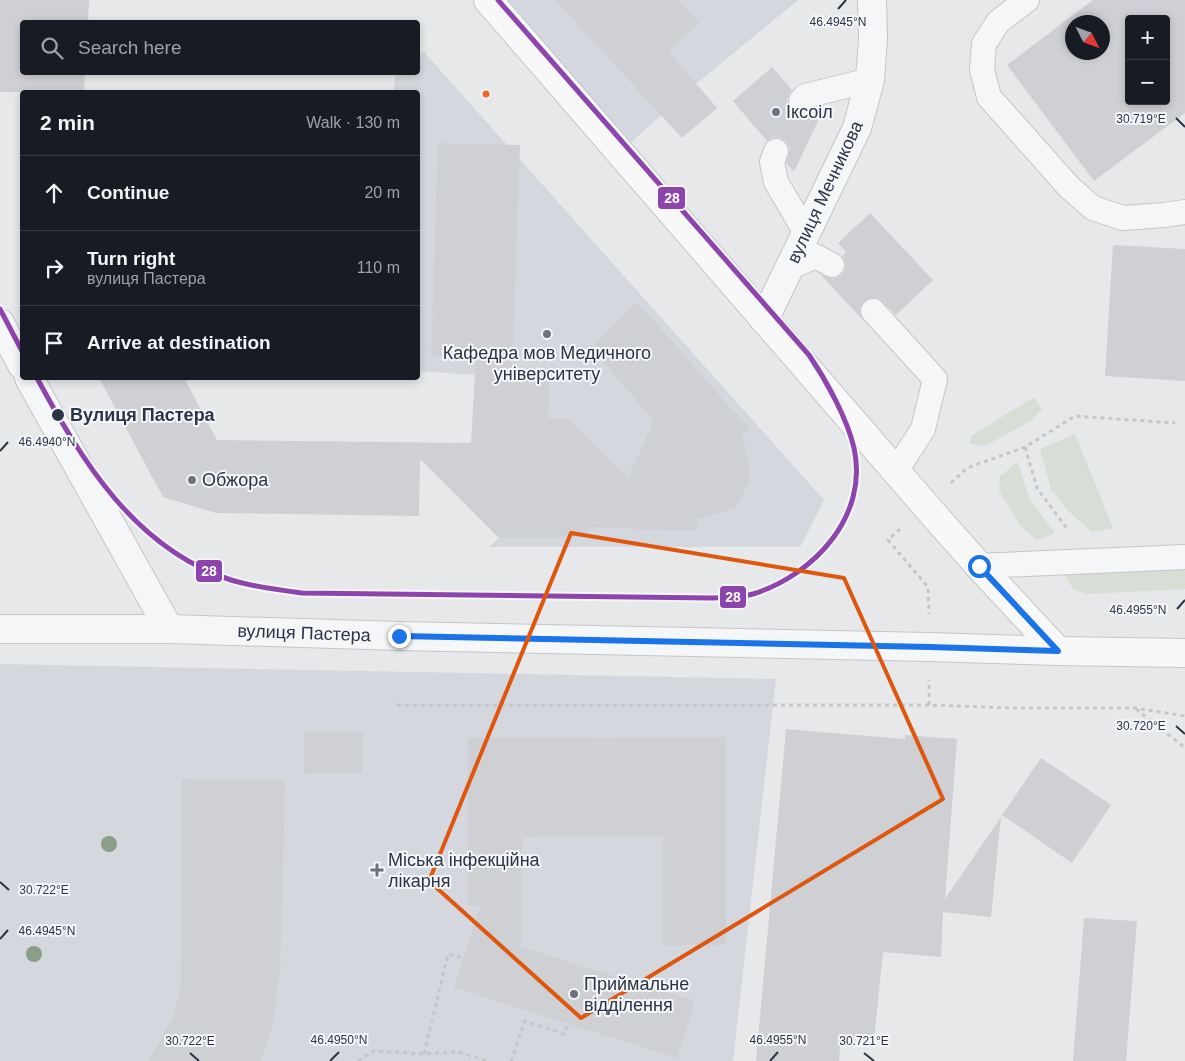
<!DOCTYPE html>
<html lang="en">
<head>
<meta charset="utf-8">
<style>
  :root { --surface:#171b24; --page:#20242c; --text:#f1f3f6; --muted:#9ea1a6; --line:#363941 }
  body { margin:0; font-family:Arial,sans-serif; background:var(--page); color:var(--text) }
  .controls { position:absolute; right:15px; top:15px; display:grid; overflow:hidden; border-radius:5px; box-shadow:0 2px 8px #0003 }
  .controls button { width:45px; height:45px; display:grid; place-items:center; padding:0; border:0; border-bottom:1px solid var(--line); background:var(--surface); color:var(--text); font:25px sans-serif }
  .compass { position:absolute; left:1065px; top:15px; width:45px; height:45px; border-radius:50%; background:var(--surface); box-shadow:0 2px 8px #0003; rotate:132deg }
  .stop { position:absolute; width:15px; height:15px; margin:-11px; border:4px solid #1a73e8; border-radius:50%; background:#fff }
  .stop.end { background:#1a73e8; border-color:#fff; box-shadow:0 1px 5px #0008 }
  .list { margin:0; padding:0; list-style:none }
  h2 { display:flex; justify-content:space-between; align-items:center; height:65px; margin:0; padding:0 20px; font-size:21px }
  h2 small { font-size:16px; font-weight:400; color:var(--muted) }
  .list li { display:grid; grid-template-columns:32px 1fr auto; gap:15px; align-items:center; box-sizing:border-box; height:75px; padding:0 20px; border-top:1px solid var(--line) }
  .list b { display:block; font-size:19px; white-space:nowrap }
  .list p { margin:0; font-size:16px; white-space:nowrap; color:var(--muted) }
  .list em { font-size:16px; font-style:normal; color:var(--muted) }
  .icon { flex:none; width:28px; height:28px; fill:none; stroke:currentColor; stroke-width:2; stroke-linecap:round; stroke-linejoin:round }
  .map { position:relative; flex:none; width:1185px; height:1061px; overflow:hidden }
  .search { position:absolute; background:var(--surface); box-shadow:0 2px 8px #0003; left:20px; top:20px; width:400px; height:55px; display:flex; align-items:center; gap:12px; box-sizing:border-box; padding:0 18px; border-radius:5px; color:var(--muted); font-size:19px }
  .panel { position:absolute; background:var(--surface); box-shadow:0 2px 8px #0003; left:20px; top:90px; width:400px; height:290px; border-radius:5px }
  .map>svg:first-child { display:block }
  .built { fill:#d4d7dd }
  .green { fill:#d6ded6 }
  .building { fill:#ced0d3; fill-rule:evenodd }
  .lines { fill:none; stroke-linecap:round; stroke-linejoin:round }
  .service-casing { stroke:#c4c6c8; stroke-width:26 }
  .minor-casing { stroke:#c4c6c8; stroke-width:30 }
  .tertiary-casing { stroke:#c4c6c8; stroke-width:30 }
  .secondary-casing { stroke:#c4c6c8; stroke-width:30 }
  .path { stroke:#c5c6ca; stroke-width:3; stroke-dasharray:4 4; stroke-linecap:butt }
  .service { stroke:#f5f6f7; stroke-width:24 }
  .minor { stroke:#f5f6f7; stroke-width:28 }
  .tertiary { stroke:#f5f6f7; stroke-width:28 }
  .secondary { stroke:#f8f8f8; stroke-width:28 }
  .tram-1-casing { stroke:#f4f6f9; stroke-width:9 }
  .tram-1 { stroke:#8e44ad; stroke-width:5 }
  .tree { fill:#8a9e88 }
  .route { stroke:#1a73e8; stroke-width:6 }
  .marked { fill:none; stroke:#df570f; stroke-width:4; stroke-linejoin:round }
  .ticks { fill:none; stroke:#2b3445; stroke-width:2 }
  .bus-dot { fill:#f26522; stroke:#f4f6f9; stroke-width:2 }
  .poi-dot { fill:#6c737f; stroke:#f4f6f9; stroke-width:2 }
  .stop-dot { fill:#2b3445; stroke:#f4f6f9; stroke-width:2 }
  .labels { text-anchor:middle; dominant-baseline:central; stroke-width:4; stroke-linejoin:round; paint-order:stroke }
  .poi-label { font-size:18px; fill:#2b3445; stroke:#f4f6f9; text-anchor:start }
  .street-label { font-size:18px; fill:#2b3445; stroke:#f4f6f9 }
  .stop-label { font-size:18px; font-weight:bold; fill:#2b3445; stroke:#f4f6f9; text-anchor:start }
  .ticks-label { font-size:12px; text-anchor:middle; fill:#2b3445; stroke:#f4f6f9; stroke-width:4; stroke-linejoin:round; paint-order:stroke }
  .line-badge { stroke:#f4f6f9; stroke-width:2 }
  .badge-label { font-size:14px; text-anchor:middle; font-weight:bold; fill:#fff }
</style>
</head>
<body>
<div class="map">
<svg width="1185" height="1061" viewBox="0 0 1185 1061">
  <rect width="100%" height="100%" fill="#e6e8ea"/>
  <path class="built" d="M488 0H798L696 84 618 154Z
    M424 52 824 500 800 547H489L499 538 469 508 475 375 418 371V92H394L395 77 400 73 418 72V58Z
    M0 664 776 679 733 1061H0Z"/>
  <path class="green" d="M1034 397 1042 409 1031 421 985 446 970 444 971 436Z
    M1075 434 1113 528 1092 532 1068 511 1051 489 1040 449Z
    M1018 462 1030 500 1055 533 1037 540 1021 527 999 491 1000 476Z
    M1185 568V589L1087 594 1073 589 1064 573Z"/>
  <path class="building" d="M0 0H89L88 22H22V72H85L84 92H0Z
    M555 0H678L699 23 668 51 717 108 682 138Z
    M1093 0H1185V113L1094 181 1007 65ZM1129 19H1166V101H1129ZM1072 22H1102V52H1072Z
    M772 67 792 90 787 99 788 106 792 111 799 115 806 114 810 111 818 121 794 172 786 163 790 149 786 142 781 138 774 137 767 141 733 101Z
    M438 143 520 145 512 374H550L548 418 569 419 628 478 654 421 591 348 637 302 749 429 742 435 749 466 750 479 736 508 697 519V531L588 527 587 537H498L420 459 419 516 216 513 163 497 99 378H184L217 440 471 443 476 356 431 355Z
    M870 213 933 280 896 315 878 298H871L864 301 860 307V313L862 319 821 275 833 279 840 276 844 272 846 264 842 256 846 252 838 243Z
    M1113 245 1185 249V381L1105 376Z
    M786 729 905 739V735L957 739 945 899 1001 817 991 917 943 912 941 957 883 952 874 1040 841 1037 839 1061H756Z
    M304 732H363L362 773 304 774Z
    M726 737V945H663V836L522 837 521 945H515L695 1001 677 1058 454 988 480 906H468V738Z
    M1041 758 1111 805 1072 863 1002 815Z
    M182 779 285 780 280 973 271 1033 260 1061H149L173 1016 181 986Z
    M1084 918 1137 921 1126 1061H1073Z"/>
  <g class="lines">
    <g class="service-casing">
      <path id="service" d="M1027 0 998 22 984 44 982 70 989 97 1069 187 1093 208 1123 218 1164 215 1185 212
        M801 101 805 96 870 80
        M776 151 772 162 776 182 806 233
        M789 268 815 256 832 265
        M873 311 935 379 923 429 896 471
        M979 566 1185 557"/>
    </g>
    <g class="minor-casing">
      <path id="minor" d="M764 320 857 128 870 80 873 39 872 0
        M0 323 22 365
        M29 378 169 629"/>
    </g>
    <g class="tertiary-casing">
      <path id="tertiary" d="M0 629H169L399 636 929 647 1058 651"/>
    </g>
    <g class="secondary-casing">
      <path id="secondary" d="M488 0 926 506 979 566 1058 651 1185 653"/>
    </g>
    <path class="path" d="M1025 447 1037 488 1068 530
      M951 483 967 468 1025 447 1075 416 1175 423
      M900 529 888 540 928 587 929 614
      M397 705H929L1013 708H1135L1185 716
      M929 705V680
      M1136 709 1185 748
      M424 1054 448 954 463 958
      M358 1061 374 1051 424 1054 458 1052 488 1061
      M511 1061 525 1021 564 1034 568 1023"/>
    <use href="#service" class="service"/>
    <use href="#minor" class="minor"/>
    <use href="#tertiary" class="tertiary"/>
    <use href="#secondary" class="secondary"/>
    <g class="tram-1-casing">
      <path id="tram-1" d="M0 309 22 351
        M37 378C82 461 135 549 231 580 254 587 278 590 302 593L711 598C725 597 740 598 753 594 814 575 869 516 854 448 847 418 826 380 809 355L498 0"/>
    </g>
    <use href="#tram-1" class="tram-1"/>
  </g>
  <g class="tree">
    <circle cx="109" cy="844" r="8"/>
    <circle cx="34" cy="954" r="8"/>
  </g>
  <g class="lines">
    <path class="route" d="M399 636 930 647 1058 651 979 566"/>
  </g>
  <path class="marked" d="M571 533 844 578 943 799 581 1018 429 881Z"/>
  <path class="ticks" d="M838 9 846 0M1176 118 1185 127M0 451 8 442M1177 609 1185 600M1176 726 1185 734M0 882 9 890M0 939 8 930M190 1053 199 1061M864 1053 874 1061M330 1061 339 1052M770 1061 778 1052"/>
  <circle class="bus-dot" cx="486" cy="94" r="4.5"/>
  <g class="poi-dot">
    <circle cx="776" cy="112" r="5"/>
    <circle cx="547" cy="334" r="5"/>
    <circle cx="192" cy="480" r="5"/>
    <path d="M374.5 862.5h5v5h5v5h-5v5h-5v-5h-5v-5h5z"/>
    <circle cx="574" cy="994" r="5"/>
  </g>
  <circle class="stop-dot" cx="58" cy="415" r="7"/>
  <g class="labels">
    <g class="poi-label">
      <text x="786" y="112">Iксоiл</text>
      <text x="547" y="353" text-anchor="middle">Кафедра мов Медичного<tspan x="547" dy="21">університету</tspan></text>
      <text x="202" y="480">Обжора</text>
      <text x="388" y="860">Міська інфекційна<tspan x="388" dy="21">лікарня</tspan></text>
      <text x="584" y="984">Приймальне<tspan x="584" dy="21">відділення</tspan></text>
    </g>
    <g class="street-label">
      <text transform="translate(825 192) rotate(-65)">вулиця Мечникова</text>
      <text transform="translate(304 633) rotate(2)">вулиця Пастера</text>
    </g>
    <g class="stop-label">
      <text x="70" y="415">Вулиця Пастера</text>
    </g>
  </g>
  <g class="ticks-label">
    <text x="838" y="26">46.4945°N</text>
    <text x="1141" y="123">30.719°E</text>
    <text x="47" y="446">46.4940°N</text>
    <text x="1138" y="614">46.4955°N</text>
    <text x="1141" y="730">30.720°E</text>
    <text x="44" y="894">30.722°E</text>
    <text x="47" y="935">46.4945°N</text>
    <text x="339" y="1044">46.4950°N</text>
    <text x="778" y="1044">46.4955°N</text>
    <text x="190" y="1045">30.722°E</text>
    <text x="864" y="1045">30.721°E</text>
  </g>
  <g class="line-badge">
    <rect x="657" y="186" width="29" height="24" rx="5" fill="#8e44ad"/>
    <rect x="195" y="559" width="28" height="24" rx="5" fill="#8e44ad"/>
    <rect x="719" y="585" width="28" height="24" rx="5" fill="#8e44ad"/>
  </g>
  <g class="badge-label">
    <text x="672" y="203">28</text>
    <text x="209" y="576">28</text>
    <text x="733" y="602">28</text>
  </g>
</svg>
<div class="controls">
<button>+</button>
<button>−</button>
</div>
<svg class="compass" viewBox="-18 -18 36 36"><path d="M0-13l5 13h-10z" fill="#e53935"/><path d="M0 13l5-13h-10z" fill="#9ea1a6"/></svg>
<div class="stop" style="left:979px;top:566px"></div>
<div class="stop end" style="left:399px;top:636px"></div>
<div class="search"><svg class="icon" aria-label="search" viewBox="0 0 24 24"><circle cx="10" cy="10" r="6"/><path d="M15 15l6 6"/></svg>Search here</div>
<section class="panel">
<h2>2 min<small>Walk · 130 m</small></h2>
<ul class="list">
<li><svg class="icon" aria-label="ahead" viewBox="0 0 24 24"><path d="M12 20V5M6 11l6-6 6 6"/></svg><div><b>Continue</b></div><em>20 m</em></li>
<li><svg class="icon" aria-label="right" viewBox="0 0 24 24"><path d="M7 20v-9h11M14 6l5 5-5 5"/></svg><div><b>Turn right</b><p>вулиця Пастера</p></div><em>110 m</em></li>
<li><svg class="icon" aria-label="arrive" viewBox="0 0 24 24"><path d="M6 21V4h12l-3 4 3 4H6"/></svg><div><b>Arrive at destination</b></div></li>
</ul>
</section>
</div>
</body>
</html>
